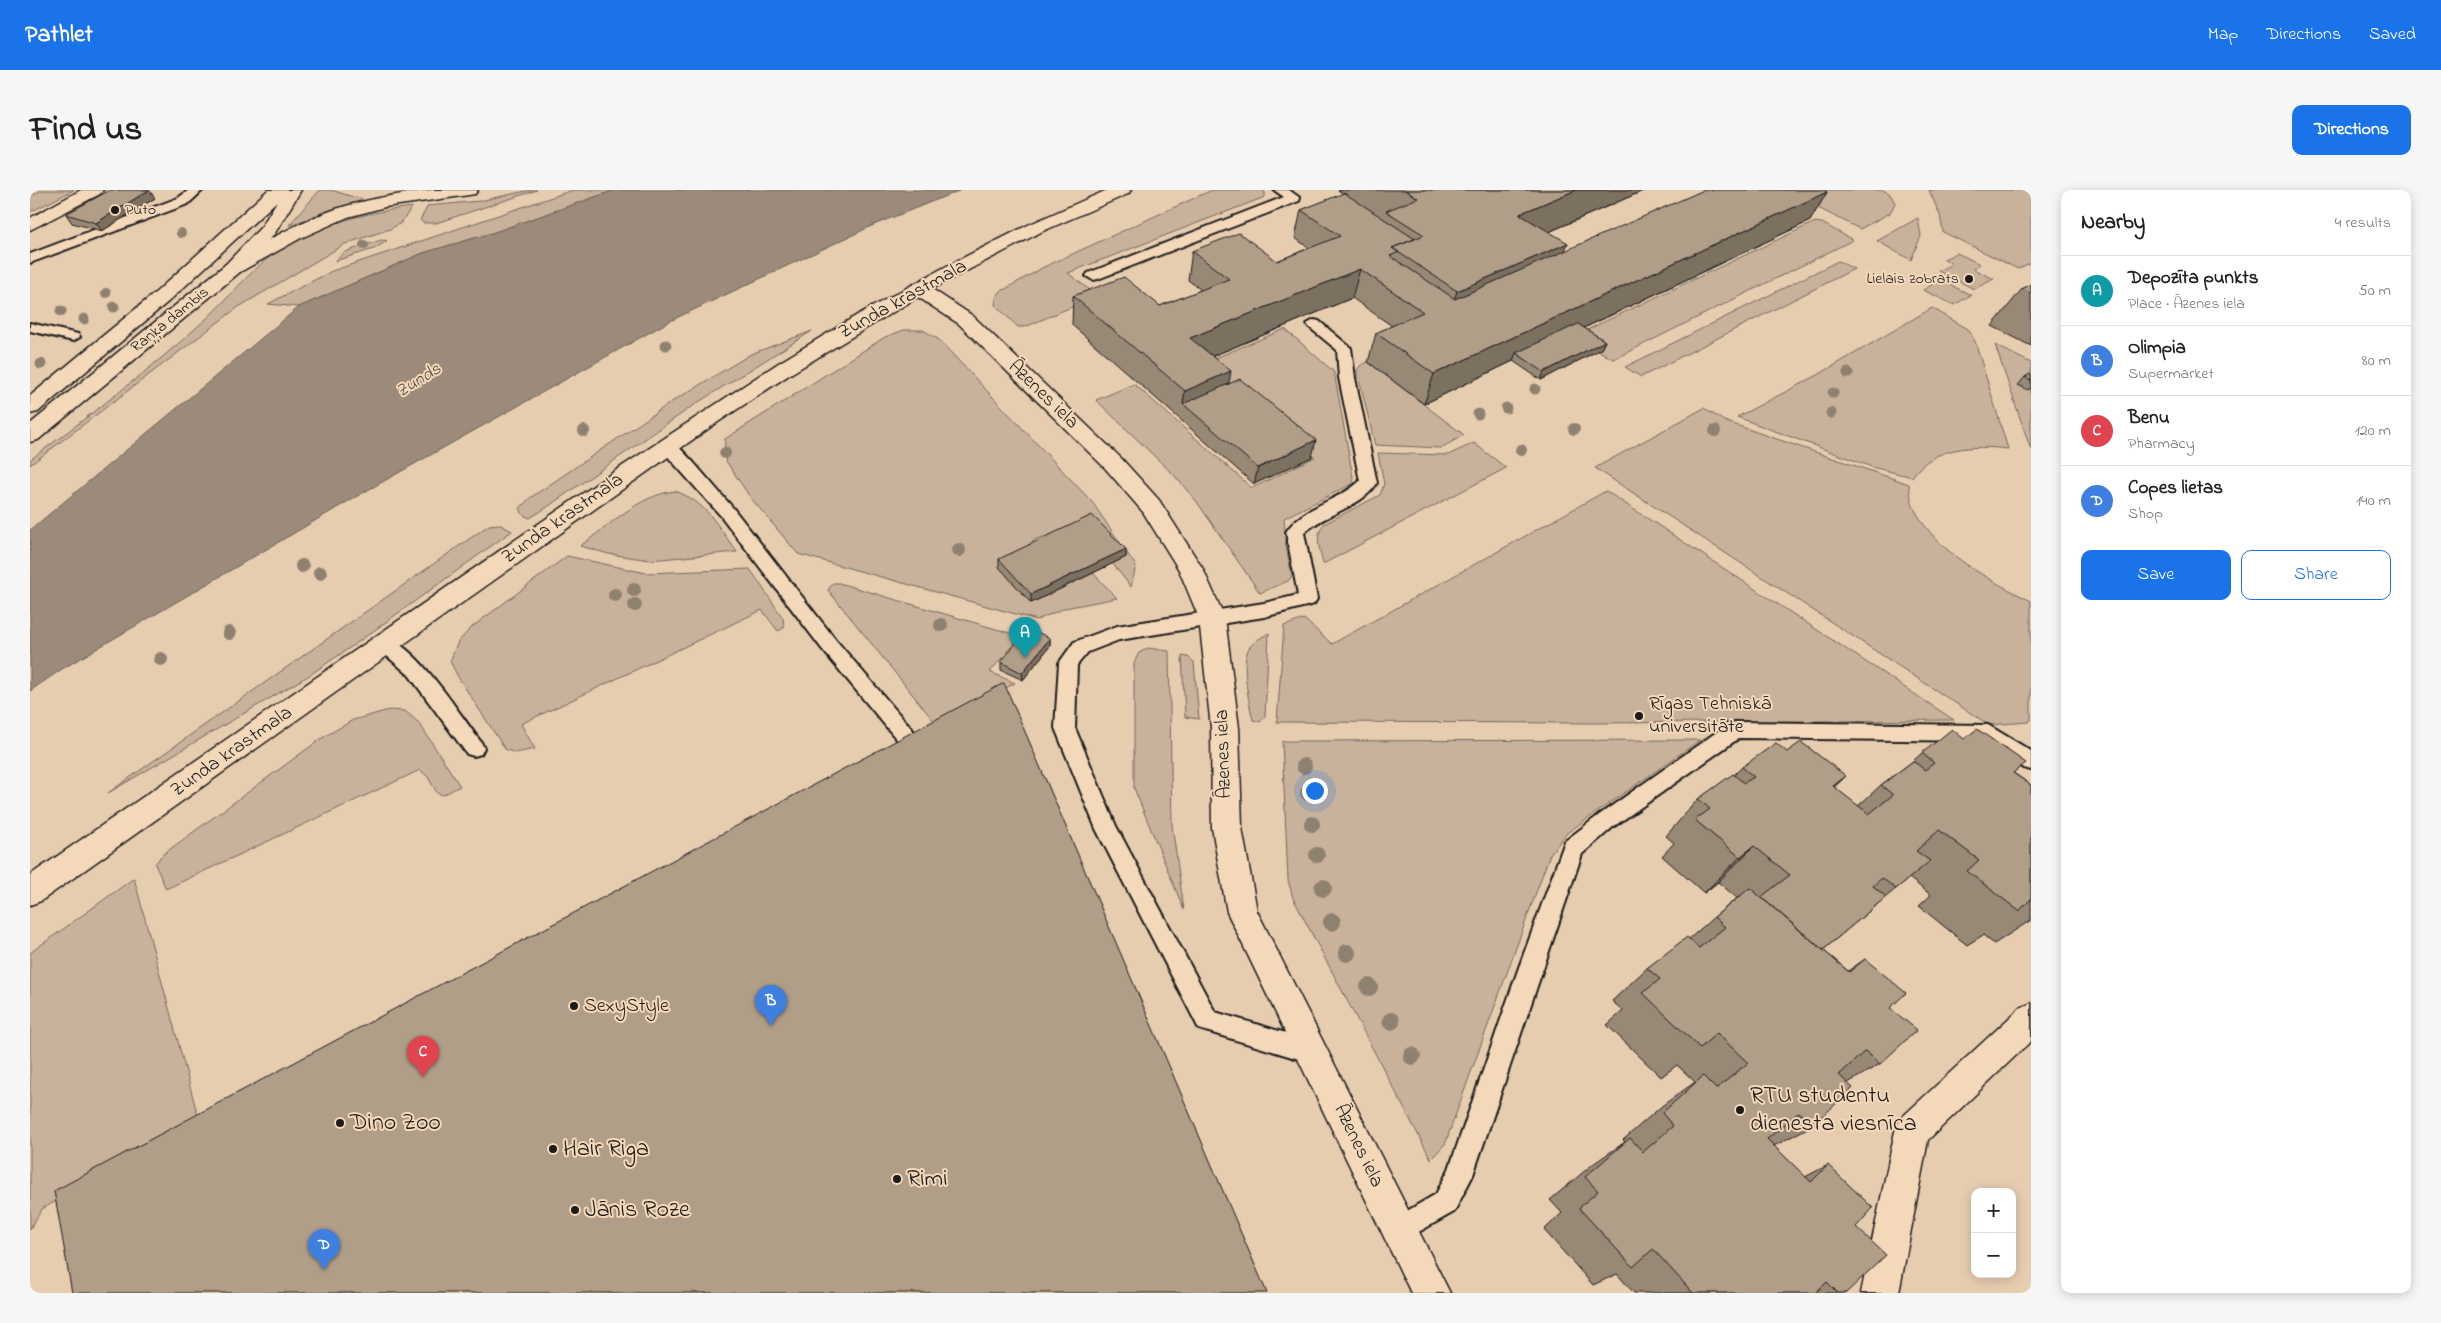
<!DOCTYPE html>
<html lang="en">
<head>
<meta charset="utf-8">
<style>
  :root { --surface:#fff; --page:#f6f6f6; --text:#202124; --muted:#757577; --line:#e0e0e0; --accent:#1a73e8 }
  body { margin:0; font-family:"Indie Flower",sans-serif; background:var(--page); color:var(--text) }
  .controls { position:absolute; right:15px; bottom:15px; display:grid; overflow:hidden; border-radius:10px; box-shadow:0 2px 12px #0003 }
  .controls button { width:45px; height:45px; display:grid; place-items:center; padding:0; border:0; border-bottom:1px solid var(--line); background:var(--surface); color:var(--text); font:25px sans-serif }
  .you { position:absolute; left:1284px; top:600px; width:18px; height:18px; margin:-12px; border:4px solid #fff; border-radius:50%; background:#1a73e8; box-shadow:0 0 0 8px #1a73e833 }
  .badge { display:grid; place-items:center; width:32px; height:32px; border-radius:50%; background:var(--accent); color:#fff; font-size:16px; font-weight:700 }
  .pin { position:absolute; translate:-50% -41px; filter:drop-shadow(0 1px 2px #0008) }
  .pin::after { content:''; position:absolute; top:26px; width:18px; height:15px; background:inherit; clip-path:polygon(0 0,100% 0,50% 100%) }
  .list { margin:0; padding:0; list-style:none }
  h2 { display:flex; justify-content:space-between; align-items:center; height:65px; margin:0; padding:0 20px; font-size:21px }
  h2 small { font-size:16px; font-weight:400; color:var(--muted) }
  .list li { display:grid; grid-template-columns:32px 1fr auto; gap:15px; align-items:center; box-sizing:border-box; height:70px; padding:0 20px; border-top:1px solid var(--line) }
  .list b { display:block; font-size:19px; white-space:nowrap }
  .list p { margin:0; font-size:16px; white-space:nowrap; color:var(--muted) }
  .list em { font-size:16px; font-style:normal; color:var(--muted) }
  .actions { display:flex; gap:10px; padding:15px 20px }
  .actions a { flex:1; padding:11px 0; border:1px solid var(--accent); border-radius:10px; text-align:center; font-size:18px; color:var(--accent) }
  .actions .main { background:var(--accent); color:#fff }
  .map { position:relative; flex:none; width:2001px; height:1103px; overflow:hidden; border-radius:10px }
  header { display:flex; align-items:center; gap:30px; box-sizing:border-box; height:70px; padding:0 25px; background:var(--accent); color:#fff }
  header strong { font-size:24px }
  nav { display:flex; gap:28px; margin-inline-start:auto; font-size:18px }
  .intro { display:flex; align-items:center; justify-content:space-between; box-sizing:border-box; height:120px; padding:0 30px }
  h1 { margin:0; font-size:35px }
  .button { padding:12px 22px; border-radius:10px; background:var(--accent); color:#fff; font-size:18px; font-weight:700 }
  main { display:flex; gap:30px; padding:0 30px }
  aside { flex:1; background:var(--surface); border-radius:10px; box-shadow:0 2px 12px #0003 }
  .map>svg:first-child { display:block }
  .green { fill:#c9b29b; stroke:#72675c }
  .water { fill:#9c8b7a; stroke:#695f54 }
  .lines { fill:none; stroke-linecap:round; stroke-linejoin:round }
  .lane-casing { stroke:#1c1c1c; stroke-width:4 }
  .street-casing { stroke:#1c1c1c; stroke-width:3 }
  .secondary-casing { stroke:#1c1c1c; stroke-width:3 }
  .lane { fill:#f4d8ba; fill-rule:evenodd }
  .street { fill:#f4d8ba; fill-rule:evenodd }
  .secondary { fill:#f4d8ba; fill-rule:evenodd }
  .tree { fill:#8f8170 }
  .wall { fill:#988876; stroke:#1c1c1c }
  .shaded-wall { fill:#7c6f60; stroke:#1c1c1c }
  .building { fill:#b19e89; stroke:#1c1c1c }
  .poi-dot { fill:#1c1c1c; stroke:#f4d8ba; stroke-width:2 }
  .labels { text-anchor:middle; dominant-baseline:central; stroke-width:4; stroke-linejoin:round; paint-order:stroke }
  .far-poi-label { font-size:16px; fill:#1c1c1c; stroke:#f4d8ba; text-anchor:start }
  .far-street-label { font-size:16px; fill:#1c1c1c; stroke:#f4d8ba }
  .far-water-label { font-size:18px; font-style:italic; fill:#4f4842; stroke:#f4d8ba }
  .street-label { font-size:20px; fill:#1c1c1c; stroke:#f4d8ba }
  .poi-label { font-size:20px; fill:#1c1c1c; stroke:#f4d8ba; text-anchor:start }
  .near-poi-label { font-size:24px; fill:#1c1c1c; stroke:#f4d8ba; text-anchor:start }
</style>
</head>
<body>
<header>
<strong>Pathlet</strong>
<nav><a>Map</a><a>Directions</a><a>Saved</a></nav>
</header>
<div class="intro"><h1>Find us</h1><a class="button">Directions</a></div>
<main>
<div class="map">
<svg width="2001" height="1103" viewBox="0 0 2001 1103">
  <rect width="100%" height="100%" fill="#e7cdb0"/>
  <filter id="ink" filterUnits="userSpaceOnUse"><feTurbulence type="fractalNoise" baseFrequency=".02" numOctaves="2"/><feDisplacementMap in="SourceGraphic" scale="10" xChannelSelector="R" yChannelSelector="G"/><feConvolveMatrix kernelMatrix="1 2 1 2 8 2 1 2 1" color-interpolation-filters="sRGB"/></filter>
  <g filter="url(#ink)">
    <path class="green" d="M12 0H44L0 22V6Z
      M290 0H301L336 11 259 35Z
      M501 0H507L406 33H393L390 30 398 16 449 11Z
      M543 0H585L462 43 393 63 269 117 238 114 302 81Z
      M1182 0H1232L1235 2V7L1038 83 1067 106 995 137H988L965 115 966 108 970 102 1014 77Z
      M1752 0H1853L1860 4 1865 13 1860 23 1830 39Z
      M1899 0H2001V72L1988 79 1913 42 1910 25Z
      M382 17 371 33 360 39 315 54 207 118 0 275V270C60 225 120 180 175 130 201 106 229 70 259 53 298 32 339 22 382 17Z
      M1888 28 1891 46 1881 70 1847 51Z
      M1785 32 1792 33 1823 50 1584 169 1579 167 1544 146Z
      M351 50 357 51 344 59 305 71 315 62Z
      M1927 63 1950 74 1943 79 1964 89 1944 99 1908 81 1922 74 1914 69Z
      M1808 71 1824 79 1611 187 1595 177Z
      M1910 90 1941 105 1924 115 1893 100Z
      M1902 118 1938 139 1945 151 1978 259C1944 255 1903 256 1882 287L1842 277 1707 227 1788 185Z
      M1255 139 1304 182 1324 293 1254 328 1256 356 1262 386 1258 391 1230 403 1167 312 1144 285 1066 210 1104 194 1222 298 1285 267 1209 204 1161 178Z
      M874 140H893L908 149 1062 312 1106 376 1101 397 1082 373 1062 334 1006 349 970 377 1001 413 1063 383 1087 408 1035 418 1007 430 768 364 720 307 694 268 695 249 855 147Z
      M782 141 667 213 513 320 500 328 493 325 490 318 500 308 643 211 721 164Z
      M1965 155 2001 173V260Z
      M1338 172 1434 245 1411 258 1345 255 1327 180 1331 175Z
      M1674 218 1694 231 1879 294C1880 302 1881 313 1885 320 1908 364 1958 389 2001 411V530L1998 532 1959 535 1565 278Z
      M1444 253 1476 278 1293 374C1290 359 1284 347 1294 334L1350 305 1354 294 1348 263 1418 265Z
      M645 301C677 312 687 336 707 362L620 370 579 364 550 356C579 336 609 305 645 301Z
      M1576 301 1924 530 1568 533 1247 532 1254 436 1274 429 1302 454Z
      M469 334 482 341 324 455 278 486 78 603 459 335Z
      M537 366 616 383 720 379 753 428 754 438 748 441 732 420 491 534 505 559 485 563 475 559 428 487 420 471 428 452 442 437Z
      M803 393H809L990 446 960 482 985 493 908 536 798 400Z
      M1239 443 1235 526 1230 532 1223 530C1219 514 1211 475 1218 460 1222 452 1232 447 1239 443Z
      M1118 458 1139 461 1142 635 1154 720 1104 598V472L1109 463Z
      M1152 466 1158 467 1164 472 1169 529 1155 527Z
      M359 520 375 521 389 533 430 596 413 605 407 603 398 587 390 580 136 699 125 674 132 665 292 548 323 530Z
      M1670 550 1537 643 1520 664 1415 954 1401 969 1263 708 1258 690 1252 551Z
      M104 688 169 930 12 1019 0 1039V763Z"/>
    <path class="water" d="M585 0H931L846 34 640 131 329 305 32 479 0 501V340L269 117 393 63 462 43Z"/>
    <g class="lines">
      <g class="lane-casing">
        <path id="lane" d="M159 0H173L158 14 0 73V64L148 8Z
          M1244 0H1259L1270 8 1269 11 1068 89 1063 90 1056 86 1058 83 1254 7Z
          M1284 130 1289 131 1321 158 1325 188 1347 293C1332 318 1294 323 1274 343L1287 409 1284 414 1234 427 1089 450 1058 462 1047 475 1045 538 1086 636 1185 822 1290 853 1294 861 1290 869 1282 873 1169 839 1066 639 1025 538 1029 473 1044 452 1087 436 1234 413 1268 405 1256 342C1272 316 1309 311 1330 291L1309 188 1307 160 1279 137 1277 134Z
          M0 133 48 144 50 147 43 151 0 141Z
          M638 251 644 252 664 273 703 318 805 449 892 551 895 557 892 563 885 565 878 563 792 459 691 326 632 260 630 256 632 252Z
          M357 448C389 458 430 525 451 552L454 558 451 564 444 566 437 564 379 485 350 460 348 455 350 450Z
          M1705 532 1958 535 2001 561V580L1994 578 1954 551 1709 548 1583 637 1552 664 1443 985 1424 1022 1369 1053 1360 1049 1356 1040 1360 1031 1406 1004 1419 979 1488 780 1535 651 1569 625 1698 534Z"/>
      </g>
      <g class="street-casing">
        <path id="street" d="M400 0H448L445 4 439 5 355 17 318 27 271 48 210 82H196L193 78 196 74C232 54 267 32 306 19 337 9 368 4 400 0Z
          M1077 0H1101L1098 4 1011 42 902 99 943 126 1091 268 1129 310 1173 379 1195 428 1209 538 1212 638 1227 721 1420 1103H1381L1197 722 1182 638 1181 538 1169 428 1149 380 1113 322 1075 278 929 134 888 107 762 183 682 236 11 711 0 715V685L588 279 747 174 829 124 913 78 998 35Z
          M2001 813V851L1898 950 1869 1103H1831L1865 941 1870 929 1990 818Z"/>
      </g>
      <g class="secondary-casing">
        <path id="secondary" d="M51 0H73L70 4 0 40V28Z
          M238 0H271L245 43 210 82 8 250 0 252V234L196 74 232 36 247 11 139 111 8 222 0 224V206L125 103Z"/>
      </g>
      <use href="#lane" class="lane"/>
      <use href="#street" class="street"/>
      <use href="#secondary" class="secondary"/>
    </g>
    <g class="tree">
      <circle cx="151" cy="43" r="5"/>
      <circle cx="334" cy="55" r="5"/>
      <circle cx="76" cy="103" r="5"/>
      <circle cx="84" cy="117" r="5.5"/>
      <circle cx="31" cy="121" r="5.5"/>
      <circle cx="54" cy="129" r="5.5"/>
      <circle cx="636" cy="155" r="5.5"/>
      <circle cx="11" cy="174" r="5.5"/>
      <circle cx="1818" cy="183" r="5.5"/>
      <circle cx="1505" cy="199" r="5.5"/>
      <circle cx="1803" cy="203" r="5.5"/>
      <circle cx="1476" cy="218" r="5.5"/>
      <circle cx="1801" cy="223" r="5.5"/>
      <circle cx="1448" cy="224" r="5.5"/>
      <circle cx="1544" cy="239" r="6"/>
      <circle cx="554" cy="241" r="6"/>
      <circle cx="1685" cy="241" r="6"/>
      <circle cx="1491" cy="260" r="6"/>
      <circle cx="695" cy="263" r="6"/>
      <circle cx="929" cy="360" r="7"/>
      <circle cx="272" cy="376" r="7"/>
      <circle cx="290" cy="383" r="7"/>
      <circle cx="604" cy="400" r="7"/>
      <circle cx="585" cy="405" r="7"/>
      <circle cx="605" cy="415" r="7"/>
      <circle cx="911" cy="435" r="7"/>
      <circle cx="199" cy="443" r="7"/>
      <circle cx="131" cy="469" r="7"/>
      <circle cx="1274" cy="576" r="8"/>
      <circle cx="1278" cy="603" r="8"/>
      <circle cx="1282" cy="634" r="8"/>
      <circle cx="1287" cy="665" r="8"/>
      <circle cx="1293" cy="698" r="9"/>
      <circle cx="1302" cy="732" r="9"/>
      <circle cx="1317" cy="763" r="9"/>
      <circle cx="1339" cy="797" r="9"/>
      <circle cx="1361" cy="831" r="9"/>
      <circle cx="1382" cy="866" r="9"/>
    </g>
    <path class="wall" d="M1308 0H1615L1519 42 1535 61 1797 2 1780 31 1554 138 1575 151 1571 159 1511 190 1483 171 1394 214 1338 172 1346 143 1362 136 1322 108 1183 166 1199 194 1282 267 1224 294 1042 135 1043 106 1130 116 1171 100 1158 90 1162 61 1247 71 1279 58 1265 48 1271 20 1313 4Z
      M125 8 72 41 42 33 36 24Z
      M2001 94V156L1962 136 1992 99Z
      M2001 184V198L1998 200 1988 195 1995 187Z
      M1096 359V367L1001 413 969 377V369Z
      M1020 448V456L993 490 971 480V472Z
      M1934 549 2001 595V730L1964 754 1953 745 1937 755 1889 716 1901 705 1879 688 1856 707 1793 760 1818 781 1835 769 1860 818 1850 874 1818 893 1783 935 1744 956 1775 987 1798 975 1826 1037 1816 1103H1604L1587 1084 1563 1095 1514 1040 1532 1023 1520 1010 1563 974 1595 952 1593 950 1633 915 1665 892 1647 875 1631 887 1577 835 1593 821 1582 811 1617 778 1659 749 1684 727 1707 708 1688 692 1674 703 1632 666 1644 653 1636 646 1668 609 1704 585 1712 577 1757 562 1828 616 1851 595 1883 571 1892 563Z"/>
    <path class="shaded-wall" d="M119 0 125 8 72 41 66 33Z
      M1546 0H1615L1475 61 1489 24Z
      M1797 2 1780 31 1492 167 1486 163 1483 171 1394 214 1404 184Z
      M1538 53 1523 90 1415 138 1427 101Z
      M1330 79 1322 108 1156 177 1160 148Z
      M1575 151 1571 159 1511 190 1514 182Z
      M1201 181 1196 210 1153 214 1155 201Z
      M1286 250 1282 267 1224 294 1228 278Z
      M1096 359V367L1001 413V404Z
      M1020 448V456L993 490 992 483Z
      M1816 586 1776 624 1803 596Z
      M1724 656 1688 692 1674 703 1710 667Z"/>
    <path class="building" d="M80 0H119L66 33 36 24Z
      M1375 0H1546L1489 24 1538 53 1427 101 1362 58 1394 45 1356 21 1388 8Z
      M1674 0H1793L1797 2 1404 184 1346 143 1393 122 1330 79 1160 148 1201 181 1155 201 1043 106 1094 87 1130 116 1199 89 1162 61 1209 43 1247 71 1310 46 1271 20 1314 3 1385 49 1362 58 1369 62 1360 66 1425 109Z
      M2001 94V104L1992 99Z
      M1548 134 1575 151 1514 182 1486 163Z
      M2001 184V190L1995 187Z
      M1210 189 1286 250 1228 278 1153 214Z
      M1062 325 1096 359 1001 404 969 369Z
      M998 438 1020 448 992 483 971 472Z
      M974 493 1237 1103H42L24 1001Z
      M1922 539 1934 549 1947 539 1996 573 1983 583 2001 595V709L1989 721 1937 681 1949 670 1909 640 1886 661 1900 671 1866 699 1852 688 1843 696 1856 707 1793 760 1731 707 1760 685 1724 656 1710 667 1665 630 1680 619 1668 609 1703 584 1714 593 1724 587 1712 577 1746 553 1757 562 1771 552 1816 586 1803 596 1839 624 1863 605 1851 595 1883 571 1895 580 1904 573 1892 563Z
      M1720 698 1819 782 1835 769 1876 803 1860 818 1887 840 1850 874 1835 861 1809 885 1823 898 1783 935 1769 922 1737 949 1781 992 1798 975 1843 1018 1826 1037 1856 1065 1816 1103H1808L1797 1092 1785 1103H1663L1623 1059 1603 1077 1549 1018 1568 1001 1555 987 1600 948 1613 962 1643 936 1632 923 1673 886 1686 899 1718 873 1687 843 1670 858 1613 803 1630 789 1617 778 1657 747 1669 758 1695 737 1684 727Z"/>
  </g>
  <g class="poi-dot">
    <circle cx="85" cy="20" r="5"/>
    <circle cx="1939" cy="89" r="5"/>
    <circle cx="1609" cy="526" r="5"/>
    <circle cx="544" cy="816" r="5"/>
    <circle cx="1710" cy="920" r="5"/>
    <circle cx="310" cy="933" r="5"/>
    <circle cx="523" cy="959" r="5"/>
    <circle cx="867" cy="989" r="5"/>
    <circle cx="545" cy="1020" r="5"/>
  </g>
  <g class="labels">
    <g class="far-poi-label">
      <text x="95" y="20">Puto</text>
      <text x="1929" y="89" text-anchor="end">Lielais zobrats</text>
    </g>
    <g class="far-street-label">
      <text transform="translate(140 130) rotate(-39)">Raņķa dambis</text>
    </g>
    <g class="far-water-label">
      <text transform="translate(389 191) rotate(-32)">Zunds</text>
    </g>
    <g class="street-label">
      <text transform="translate(873 110) rotate(-29)">Zunda krastmala</text>
      <text transform="translate(1013 205) rotate(44)">Āzenes iela</text>
      <text transform="translate(533 329) rotate(-35)">Zunda krastmala</text>
      <text transform="translate(202 562) rotate(-35)">Zunda krastmala</text>
      <text transform="translate(1194 564) rotate(-92)">Āzenes iela</text>
      <text transform="translate(1328 956) rotate(64)">Āzenes iela</text>
    </g>
    <g class="poi-label">
      <text x="1619" y="514">Rīgas Tehniskā<tspan x="1619" dy="23">universitāte</tspan></text>
      <text x="554" y="816">SexyStyle</text>
    </g>
    <g class="near-poi-label">
      <text x="1720" y="906">RTU studentu<tspan x="1720" dy="28">dienesta viesnīca</tspan></text>
      <text x="320" y="933">Dino Zoo</text>
      <text x="533" y="959">Hair Riga</text>
      <text x="877" y="989">Rimi</text>
      <text x="555" y="1020">Jānis Roze</text>
    </g>
  </g>
</svg>
<div class="controls">
<button>+</button>
<button>−</button>
</div>
<div class="you"></div>
<div class="pin badge" style="left:995px;top:468px;background:#0f9aa8">A</div>
<div class="pin badge" style="left:741px;top:836px;background:#3f7fe0">B</div>
<div class="pin badge" style="left:393px;top:887px;background:#e0444e">C</div>
<div class="pin badge" style="left:294px;top:1080px;background:#3f7fe0">D</div>
</div>
<aside>
<h2>Nearby<small>4 results</small></h2>
<ul class="list">
<li><span class="badge" style="background:#0f9aa8">A</span><div><b>Depozīta punkts</b><p>Place · Āzenes iela</p></div><em>50 m</em></li>
<li><span class="badge" style="background:#3f7fe0">B</span><div><b>Olimpia</b><p>Supermarket</p></div><em>80 m</em></li>
<li><span class="badge" style="background:#e0444e">C</span><div><b>Benu</b><p>Pharmacy</p></div><em>120 m</em></li>
<li><span class="badge" style="background:#3f7fe0">D</span><div><b>Copes lietas</b><p>Shop</p></div><em>140 m</em></li>
</ul>
<div class="actions"><a class="main">Save</a><a>Share</a></div>
</aside>
</main>
</body>
</html>
